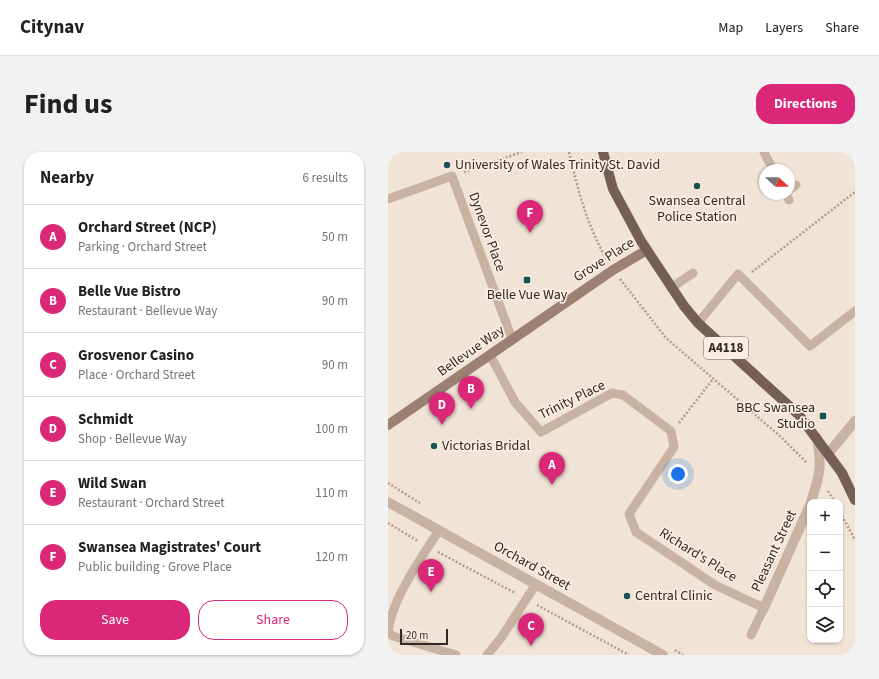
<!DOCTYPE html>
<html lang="en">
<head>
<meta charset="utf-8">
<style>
  :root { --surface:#fff; --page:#f2f2f2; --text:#202124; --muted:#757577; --line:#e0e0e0; --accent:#db2777 }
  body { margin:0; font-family:"Source Sans 3",sans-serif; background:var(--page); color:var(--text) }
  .controls { position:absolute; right:12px; bottom:12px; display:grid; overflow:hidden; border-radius:8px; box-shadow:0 1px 3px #0004 }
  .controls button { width:36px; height:36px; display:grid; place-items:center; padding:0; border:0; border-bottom:1px solid var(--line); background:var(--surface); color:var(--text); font:20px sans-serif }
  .compass { position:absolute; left:371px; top:12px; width:36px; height:36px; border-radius:50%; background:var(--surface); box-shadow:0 1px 3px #0004; rotate:111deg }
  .scale { position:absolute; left:12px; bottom:10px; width:48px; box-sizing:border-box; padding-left:4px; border:2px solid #332924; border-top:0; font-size:11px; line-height:14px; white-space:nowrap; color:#332924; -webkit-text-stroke:3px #f9eee1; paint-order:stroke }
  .you { position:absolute; left:290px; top:322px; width:14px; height:14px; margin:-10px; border:3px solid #fff; border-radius:50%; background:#1a73e8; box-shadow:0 0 0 6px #1a73e833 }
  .badge { display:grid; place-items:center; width:26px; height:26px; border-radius:50%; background:var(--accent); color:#fff; font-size:13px; font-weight:700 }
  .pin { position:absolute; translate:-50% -33px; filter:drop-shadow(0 1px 2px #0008) }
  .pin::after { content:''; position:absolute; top:21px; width:14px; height:12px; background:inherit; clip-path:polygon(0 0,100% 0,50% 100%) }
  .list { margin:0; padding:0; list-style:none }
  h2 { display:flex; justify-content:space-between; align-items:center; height:52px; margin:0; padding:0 16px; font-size:17px }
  h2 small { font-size:13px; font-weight:400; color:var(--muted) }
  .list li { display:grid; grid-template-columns:26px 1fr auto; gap:12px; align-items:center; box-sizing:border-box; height:64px; padding:0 16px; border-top:1px solid var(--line) }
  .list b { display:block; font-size:15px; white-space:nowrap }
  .list p { margin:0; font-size:13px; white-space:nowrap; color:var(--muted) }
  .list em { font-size:13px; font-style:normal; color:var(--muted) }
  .actions { display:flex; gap:8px; padding:12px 16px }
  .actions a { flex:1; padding:9px 0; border:1px solid var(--accent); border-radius:16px; text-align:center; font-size:14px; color:var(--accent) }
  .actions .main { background:var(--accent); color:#fff }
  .icon { flex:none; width:22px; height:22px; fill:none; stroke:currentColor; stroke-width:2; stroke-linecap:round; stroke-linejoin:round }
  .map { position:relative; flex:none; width:467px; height:503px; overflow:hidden; border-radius:16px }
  header { display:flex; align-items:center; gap:24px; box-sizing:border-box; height:56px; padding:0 20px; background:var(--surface); border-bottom:1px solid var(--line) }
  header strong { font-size:19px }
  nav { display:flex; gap:22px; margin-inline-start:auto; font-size:14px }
  .intro { display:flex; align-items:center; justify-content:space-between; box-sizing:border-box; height:96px; padding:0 24px }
  h1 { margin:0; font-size:28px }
  .button { padding:10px 18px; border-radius:16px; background:var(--accent); color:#fff; font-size:14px; font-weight:700 }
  main { display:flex; gap:24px; padding:0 24px }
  aside { flex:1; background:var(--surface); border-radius:16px; box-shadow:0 1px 3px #0004 }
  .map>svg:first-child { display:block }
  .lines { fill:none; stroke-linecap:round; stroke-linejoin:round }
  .path { stroke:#b49d8c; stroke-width:2.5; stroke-dasharray:2 2; stroke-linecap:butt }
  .service { stroke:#c8b3a2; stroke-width:9 }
  .minor { stroke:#c8b3a2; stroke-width:10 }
  .tertiary { stroke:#c8b3a2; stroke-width:10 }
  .secondary { stroke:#9c8173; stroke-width:10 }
  .primary { stroke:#755f55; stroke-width:10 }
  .poi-dot { fill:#1a5254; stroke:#f9eee1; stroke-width:1.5 }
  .labels { text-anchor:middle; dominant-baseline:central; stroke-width:3.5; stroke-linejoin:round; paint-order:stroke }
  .shield { fill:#f9eee1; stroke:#6e645d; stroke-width:1 }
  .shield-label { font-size:13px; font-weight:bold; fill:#332924 }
  .poi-label { font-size:14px; fill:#332924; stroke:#f9eee1; text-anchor:start }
  .street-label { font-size:14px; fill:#332924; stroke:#f9eee1 }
</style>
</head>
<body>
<header>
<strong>Citynav</strong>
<nav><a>Map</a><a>Layers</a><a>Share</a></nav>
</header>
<div class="intro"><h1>Find us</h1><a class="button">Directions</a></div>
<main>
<aside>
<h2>Nearby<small>6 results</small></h2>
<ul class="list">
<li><span class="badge">A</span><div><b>Orchard Street (NCP)</b><p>Parking · Orchard Street</p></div><em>50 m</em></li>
<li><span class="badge">B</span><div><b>Belle Vue Bistro</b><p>Restaurant · Bellevue Way</p></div><em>90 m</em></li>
<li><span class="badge">C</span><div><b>Grosvenor Casino</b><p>Place · Orchard Street</p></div><em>90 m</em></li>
<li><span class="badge">D</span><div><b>Schmidt</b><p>Shop · Bellevue Way</p></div><em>100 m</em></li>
<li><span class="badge">E</span><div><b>Wild Swan</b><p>Restaurant · Orchard Street</p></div><em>110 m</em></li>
<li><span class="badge">F</span><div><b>Swansea Magistrates' Court</b><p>Public building · Grove Place</p></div><em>120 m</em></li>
</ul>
<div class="actions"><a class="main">Save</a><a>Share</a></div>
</aside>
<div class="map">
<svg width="467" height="503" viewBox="0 0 467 503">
  <rect width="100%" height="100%" fill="#f1e3d5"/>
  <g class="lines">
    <path class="path" d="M181 0C190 39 199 73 219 108
      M76 20 134 0
      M364 120 467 40
      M232 127 278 186 393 285 419 311
      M291 271 325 227
      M0 331 32 351
      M440 339 447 350
      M452 360 467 388
      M0 371 30 389
      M50 400 127 441
      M149 453 241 503
      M287 498 295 503"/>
    <path class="service" d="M376 0 385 18
      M401 38 408 33
      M398 42 401 48
      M0 47 64 24 124 187
      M283 136 305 121
      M310 171 350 122 422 194 467 159
      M102 203 127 250 153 280 224 241 235 243 283 279 286 295 241 362 248 380 327 433 376 456 363 483
      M51 378C33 407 4 446 0 480L5 484 68 503
      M99 503 113 486 148 432"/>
    <path class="minor" d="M440 302 467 269
      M423 350C432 322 434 315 429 286
      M376 456 422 353"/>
    <path class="tertiary" d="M0 350 275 503"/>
    <path class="secondary" d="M0 273 225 118 259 98"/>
    <path class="primary" d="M215 0 225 37 253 89 296 154 310 171 411 263 454 321 467 348"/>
  </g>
  <g class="poi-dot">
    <circle cx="59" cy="13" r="4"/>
    <circle cx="309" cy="34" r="4"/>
    <rect x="135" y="124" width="8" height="8" rx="2"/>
    <rect x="431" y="260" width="8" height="8" rx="2"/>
    <circle cx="46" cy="294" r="4"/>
    <circle cx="239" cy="444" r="4"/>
  </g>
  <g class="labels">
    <rect class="shield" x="316" y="185" width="44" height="22" rx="3"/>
    <g class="shield-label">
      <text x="338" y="196">A4118</text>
    </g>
    <g class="poi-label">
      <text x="67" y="13">University of Wales Trinity St. David</text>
      <text x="309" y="49" text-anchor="middle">Swansea Central<tspan x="309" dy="16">Police Station</tspan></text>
      <text x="139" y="143" text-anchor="middle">Belle Vue Way</text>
      <text x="427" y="256" text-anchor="end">BBC Swansea<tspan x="427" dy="16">Studio</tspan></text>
      <text x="54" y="294">Victorias Bridal</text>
      <text x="247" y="444">Central Clinic</text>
    </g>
    <g class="street-label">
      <text transform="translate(99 80) rotate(70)">Dynevor Place</text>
      <text transform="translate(216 108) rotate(-33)">Grove Place</text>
      <text transform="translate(83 199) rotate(-35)">Bellevue Way</text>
      <text transform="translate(184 248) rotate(-26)">Trinity Place</text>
      <text transform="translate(386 399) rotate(-65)">Pleasant Street</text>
      <text transform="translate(310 403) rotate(32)">Richard's Place</text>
      <text transform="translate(144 414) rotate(29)">Orchard Street</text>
    </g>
  </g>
</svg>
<div class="controls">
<button>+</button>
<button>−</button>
<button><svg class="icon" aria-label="locate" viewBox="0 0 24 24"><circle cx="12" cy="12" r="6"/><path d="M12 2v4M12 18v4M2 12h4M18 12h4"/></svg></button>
<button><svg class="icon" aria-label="layers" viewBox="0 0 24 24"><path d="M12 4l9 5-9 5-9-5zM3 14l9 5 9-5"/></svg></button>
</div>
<svg class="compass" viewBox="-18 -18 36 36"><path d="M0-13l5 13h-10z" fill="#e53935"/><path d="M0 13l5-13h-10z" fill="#757577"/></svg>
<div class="scale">20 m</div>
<div class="you"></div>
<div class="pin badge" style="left:164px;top:333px">A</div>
<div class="pin badge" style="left:83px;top:257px">B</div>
<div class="pin badge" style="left:143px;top:494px">C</div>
<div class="pin badge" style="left:54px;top:273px">D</div>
<div class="pin badge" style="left:43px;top:440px">E</div>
<div class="pin badge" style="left:142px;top:81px">F</div>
</div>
</main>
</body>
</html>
